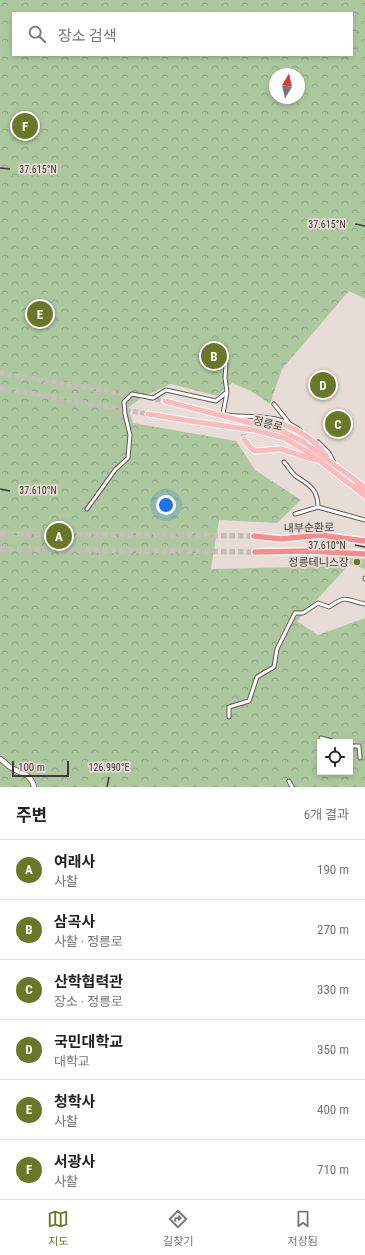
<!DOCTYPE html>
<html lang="ko">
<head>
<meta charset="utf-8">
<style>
  :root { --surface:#fff; --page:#f6f6f6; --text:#222; --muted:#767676; --line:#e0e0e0; --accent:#687826 }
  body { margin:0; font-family:"Roboto Condensed","Noto Sans KR",sans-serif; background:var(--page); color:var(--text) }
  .controls { position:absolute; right:12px; bottom:12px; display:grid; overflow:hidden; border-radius:0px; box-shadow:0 2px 6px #0003 }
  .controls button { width:36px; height:36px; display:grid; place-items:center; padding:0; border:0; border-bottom:1px solid var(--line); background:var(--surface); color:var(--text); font:20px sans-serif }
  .compass { position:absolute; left:269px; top:68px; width:36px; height:36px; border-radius:50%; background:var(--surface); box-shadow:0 2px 6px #0003; rotate:9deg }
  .scale { position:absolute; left:12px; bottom:10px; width:57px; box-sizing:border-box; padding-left:4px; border:2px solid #3f3b38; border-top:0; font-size:11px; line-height:14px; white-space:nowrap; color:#3f3b38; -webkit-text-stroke:3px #e8ddd6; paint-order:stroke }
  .you { position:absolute; left:166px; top:505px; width:14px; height:14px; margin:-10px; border:3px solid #fff; border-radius:50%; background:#1a73e8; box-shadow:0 0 0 6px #1a73e833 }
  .badge { display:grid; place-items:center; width:26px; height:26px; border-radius:50%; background:var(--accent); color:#fff; font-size:13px; font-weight:700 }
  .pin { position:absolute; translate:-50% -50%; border:2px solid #fff; box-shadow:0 1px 4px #0006 }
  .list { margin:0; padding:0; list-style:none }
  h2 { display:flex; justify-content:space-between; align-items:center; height:52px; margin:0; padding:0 16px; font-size:17px }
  h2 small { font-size:13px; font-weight:400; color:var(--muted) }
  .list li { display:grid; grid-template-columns:26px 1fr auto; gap:12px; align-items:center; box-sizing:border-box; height:60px; padding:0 16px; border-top:1px solid var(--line) }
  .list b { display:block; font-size:15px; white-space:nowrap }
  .list p { margin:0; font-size:13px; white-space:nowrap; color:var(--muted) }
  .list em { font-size:13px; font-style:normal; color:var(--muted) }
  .icon { flex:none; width:22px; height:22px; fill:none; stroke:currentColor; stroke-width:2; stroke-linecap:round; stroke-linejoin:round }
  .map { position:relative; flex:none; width:365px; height:787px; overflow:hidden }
  .search { position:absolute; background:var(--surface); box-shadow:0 2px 6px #0003; left:12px; right:12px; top:12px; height:44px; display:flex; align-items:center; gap:10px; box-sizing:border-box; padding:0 14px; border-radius:0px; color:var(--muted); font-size:15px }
  .sheet { height:412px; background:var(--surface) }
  nav { display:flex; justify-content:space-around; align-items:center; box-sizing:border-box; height:56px; border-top:1px solid var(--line); background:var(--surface); font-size:11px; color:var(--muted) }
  nav a { display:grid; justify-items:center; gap:2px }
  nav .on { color:var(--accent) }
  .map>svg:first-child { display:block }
  .forest { fill:url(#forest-crowns); fill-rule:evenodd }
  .park { fill:#adc89f }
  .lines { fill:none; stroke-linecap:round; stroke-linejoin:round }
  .primary-tunnel { stroke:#c6bdb6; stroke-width:5; stroke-dasharray:5 2.5; stroke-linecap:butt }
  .highway-tunnel { stroke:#c6bdb6; stroke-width:5.5; stroke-dasharray:5.5 3; stroke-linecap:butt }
  .street-casing { stroke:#625953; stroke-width:5 }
  .secondary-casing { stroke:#625953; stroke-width:6 }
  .primary-casing { stroke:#fff; stroke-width:7 }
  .highway-casing { stroke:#fff; stroke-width:8 }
  .street { stroke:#fff; stroke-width:3 }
  .secondary { stroke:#fff; stroke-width:4.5 }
  .primary { stroke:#fdb9bb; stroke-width:5 }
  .highway { stroke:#fb8a8d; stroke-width:5.5 }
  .ticks { fill:none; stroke:#3f3b38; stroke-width:1.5 }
  .poi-dot { fill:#687826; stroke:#e8ddd6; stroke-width:1.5 }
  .labels { text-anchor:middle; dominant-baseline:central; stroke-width:3.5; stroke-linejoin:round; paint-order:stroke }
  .street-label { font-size:11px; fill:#3f3b38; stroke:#e8ddd6 }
  .poi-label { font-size:11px; fill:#3f3b38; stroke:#e8ddd6; text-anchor:end }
  .ticks-label { font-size:10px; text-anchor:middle; fill:#3f3b38; stroke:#e8ddd6; stroke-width:3.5; stroke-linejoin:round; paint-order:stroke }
</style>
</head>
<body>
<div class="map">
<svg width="365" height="787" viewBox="0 0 365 787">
  <defs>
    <pattern id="forest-crowns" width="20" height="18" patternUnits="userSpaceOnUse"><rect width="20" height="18" fill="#adc89f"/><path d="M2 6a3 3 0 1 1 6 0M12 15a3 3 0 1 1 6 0" fill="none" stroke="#8ea483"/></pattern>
  </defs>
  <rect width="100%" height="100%" fill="#e8ddd6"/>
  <path class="forest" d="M0 0H365V299L349 291 282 369 270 404 251 391 232 383 217 396 171 384 142 397 128 408 133 423 236 441 255 470 301 500 277 523 219 520 211 569 348 566 297 621 318 635 365 618V787H0ZM13 13H352V55H13ZM275 74H299V98H275ZM320 742H350V772H320Z"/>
  <path class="park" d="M346 558 365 559V569L350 564Z"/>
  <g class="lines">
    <path class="primary-tunnel" d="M0 373 135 396
      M0 388 148 414
      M148 398 165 401
      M244 439C241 423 250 420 264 419"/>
    <path class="highway-tunnel" d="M0 534 254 536
      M0 549 255 552"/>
    <g class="street-casing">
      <path id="street" d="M226 364 225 378 227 392
        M274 404 289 423
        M227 415C257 419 273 412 300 430
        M318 442 329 453 334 463
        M284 462C288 466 292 474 297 477 310 485 318 490 318 507
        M87 509 115 470 128 458 130 435 125 414 124 402 132 394 153 398 166 390 216 401 227 392 223 414
        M295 514 318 507 365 520
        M365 578V579
        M229 717V707L249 701 257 677 274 667 277 649 295 613H303L318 603 329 607C348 594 345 600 365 604
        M321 738 335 742
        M350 746H359L360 758
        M289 781 292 787"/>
    </g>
    <g class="secondary-casing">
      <path id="secondary" d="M0 759C4 761 7 765 10 767 19 773 32 774 34 787"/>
    </g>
    <g class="primary-casing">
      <path id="primary" d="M165 401 282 431 302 441 365 487
        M148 414 197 422 254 430 284 438 311 454 365 496
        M264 419C287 423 315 437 327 457
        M244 439 250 447 255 451 281 449 315 460
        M357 485 365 491"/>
    </g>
    <g class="highway-casing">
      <path id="highway" d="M254 536 281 539 320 535 365 541
        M255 552 310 551 365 554"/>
    </g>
    <use href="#street" class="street"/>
    <use href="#secondary" class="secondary"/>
    <use href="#primary" class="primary"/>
    <use href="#highway" class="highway"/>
  </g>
  <path class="ticks" d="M0 168 10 169M355 224 365 226M0 489 10 491M355 545 365 547M107 787 109 777"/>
  <circle class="poi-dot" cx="357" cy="562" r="4"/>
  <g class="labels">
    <g class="street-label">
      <text transform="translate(268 424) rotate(14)">정릉로</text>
      <text transform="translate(309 528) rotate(-1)">내부순환로</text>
    </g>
    <g class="poi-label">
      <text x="349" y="562">정릉테니스장</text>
    </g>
  </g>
  <g class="ticks-label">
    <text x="38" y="173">37.615°N</text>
    <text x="327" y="228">37.615°N</text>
    <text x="38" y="494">37.610°N</text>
    <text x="327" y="549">37.610°N</text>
    <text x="109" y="771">126.990°E</text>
  </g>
</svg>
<div class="controls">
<button><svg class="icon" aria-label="locate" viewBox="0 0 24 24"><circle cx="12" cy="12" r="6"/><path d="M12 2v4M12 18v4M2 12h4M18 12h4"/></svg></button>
</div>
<svg class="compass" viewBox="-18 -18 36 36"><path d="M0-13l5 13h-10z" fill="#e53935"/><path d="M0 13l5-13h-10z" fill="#767676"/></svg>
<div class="scale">100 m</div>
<div class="you"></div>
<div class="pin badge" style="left:59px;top:536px">A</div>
<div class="pin badge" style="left:214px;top:356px">B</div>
<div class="pin badge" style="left:338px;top:424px">C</div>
<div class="pin badge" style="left:323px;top:385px">D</div>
<div class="pin badge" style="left:40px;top:314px">E</div>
<div class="pin badge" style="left:25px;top:126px">F</div>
<div class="search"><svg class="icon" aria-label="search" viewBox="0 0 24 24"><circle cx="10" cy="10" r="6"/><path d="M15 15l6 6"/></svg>장소 검색</div>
</div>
<section class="sheet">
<h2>주변<small>6개 결과</small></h2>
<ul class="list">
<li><span class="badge">A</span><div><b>여래사</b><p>사찰</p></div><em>190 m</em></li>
<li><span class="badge">B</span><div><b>삼곡사</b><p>사찰 · 정릉로</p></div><em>270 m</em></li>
<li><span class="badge">C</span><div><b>산학협력관</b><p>장소 · 정릉로</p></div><em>330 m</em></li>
<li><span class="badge">D</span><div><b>국민대학교</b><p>대학교</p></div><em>350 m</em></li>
<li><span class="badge">E</span><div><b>청학사</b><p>사찰</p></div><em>400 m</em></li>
<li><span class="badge">F</span><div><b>서광사</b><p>사찰</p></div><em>710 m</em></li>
</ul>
</section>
<nav>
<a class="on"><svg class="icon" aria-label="map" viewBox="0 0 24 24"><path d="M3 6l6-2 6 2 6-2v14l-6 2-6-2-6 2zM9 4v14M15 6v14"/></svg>지도</a>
<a><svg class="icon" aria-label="directions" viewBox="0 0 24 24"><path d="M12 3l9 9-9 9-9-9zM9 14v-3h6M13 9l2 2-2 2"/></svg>길찾기</a>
<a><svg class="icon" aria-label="saved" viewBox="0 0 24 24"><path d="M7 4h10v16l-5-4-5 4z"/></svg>저장됨</a>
</nav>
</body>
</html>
